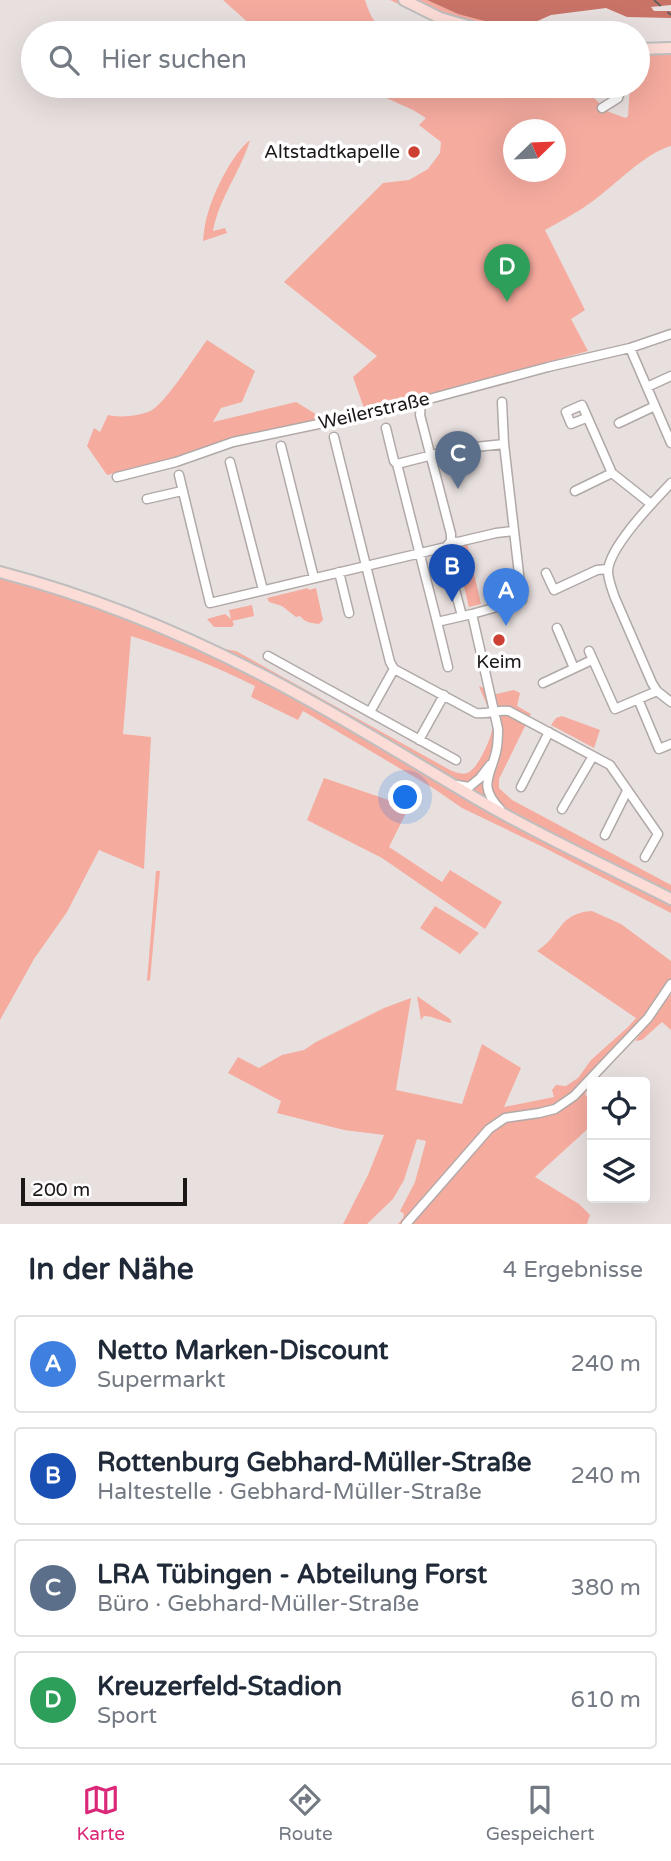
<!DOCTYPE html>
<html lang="de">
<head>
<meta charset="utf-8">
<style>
  :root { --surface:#fff; --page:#f2f2f3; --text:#1f2937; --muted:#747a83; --line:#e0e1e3; --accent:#db2777 }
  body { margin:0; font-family:"Varela Round",sans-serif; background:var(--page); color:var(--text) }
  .controls { position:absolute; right:21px; bottom:21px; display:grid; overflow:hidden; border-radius:7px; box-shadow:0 7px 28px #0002 }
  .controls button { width:63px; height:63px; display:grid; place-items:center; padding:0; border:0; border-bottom:2px solid var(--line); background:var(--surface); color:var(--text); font:35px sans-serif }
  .compass { position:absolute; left:503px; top:119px; width:63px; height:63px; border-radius:50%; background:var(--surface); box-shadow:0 7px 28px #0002; rotate:67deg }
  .scale { position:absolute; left:21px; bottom:18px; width:166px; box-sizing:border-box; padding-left:7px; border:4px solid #1b1817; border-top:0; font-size:19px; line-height:24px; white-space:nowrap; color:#1b1817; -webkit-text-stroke:5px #fff; paint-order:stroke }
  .you { position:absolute; left:406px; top:798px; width:24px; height:24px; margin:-18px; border:5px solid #fff; border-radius:50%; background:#1a73e8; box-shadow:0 0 0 10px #1a73e833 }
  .badge { display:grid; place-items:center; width:46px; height:46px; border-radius:50%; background:var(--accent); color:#fff; font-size:23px; font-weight:700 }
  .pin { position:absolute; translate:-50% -58px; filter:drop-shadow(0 2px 4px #0008) }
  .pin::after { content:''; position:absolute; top:37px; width:24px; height:21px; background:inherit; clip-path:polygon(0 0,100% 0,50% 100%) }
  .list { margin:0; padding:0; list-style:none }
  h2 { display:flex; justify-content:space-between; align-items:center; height:91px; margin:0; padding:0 28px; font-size:30px }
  h2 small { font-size:23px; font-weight:400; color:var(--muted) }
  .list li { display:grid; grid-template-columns:46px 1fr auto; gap:21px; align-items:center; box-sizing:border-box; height:98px; margin:0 14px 14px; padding:0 14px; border:2px solid var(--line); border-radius:7px }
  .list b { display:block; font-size:26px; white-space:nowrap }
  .list p { margin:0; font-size:23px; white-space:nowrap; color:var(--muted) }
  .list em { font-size:23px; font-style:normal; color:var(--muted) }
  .icon { flex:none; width:38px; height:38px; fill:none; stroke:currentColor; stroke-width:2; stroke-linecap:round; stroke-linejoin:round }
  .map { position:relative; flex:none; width:671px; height:1224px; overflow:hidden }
  .search { position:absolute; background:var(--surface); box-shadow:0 7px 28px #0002; left:21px; right:21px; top:21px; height:77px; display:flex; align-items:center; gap:18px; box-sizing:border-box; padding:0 24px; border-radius:38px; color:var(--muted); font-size:26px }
  .sheet { height:539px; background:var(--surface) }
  nav { display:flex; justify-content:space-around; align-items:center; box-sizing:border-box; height:98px; border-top:2px solid var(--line); background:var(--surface); font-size:19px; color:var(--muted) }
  nav a { display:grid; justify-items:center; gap:4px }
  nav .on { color:var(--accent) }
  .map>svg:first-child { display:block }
  .green { fill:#f6ab9f; fill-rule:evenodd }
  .water { fill:#c97367 }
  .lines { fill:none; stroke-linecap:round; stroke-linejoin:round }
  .minor-casing { stroke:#b1a9a7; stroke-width:11 }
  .major-casing { stroke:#bfbebe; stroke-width:14 }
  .minor { stroke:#fff; stroke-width:8 }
  .major { stroke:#fbdcd7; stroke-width:10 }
  .rail { stroke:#645f5d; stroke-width:2; stroke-dasharray:9 9; stroke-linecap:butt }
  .poi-dot { fill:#cd4033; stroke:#fff; stroke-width:2.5 }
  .labels { text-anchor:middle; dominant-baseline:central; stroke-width:7; stroke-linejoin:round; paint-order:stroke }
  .poi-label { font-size:19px; fill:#1b1817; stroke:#fff; text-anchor:end }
  .street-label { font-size:19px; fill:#1b1817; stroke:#fff }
</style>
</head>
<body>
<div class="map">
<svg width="671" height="1224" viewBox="0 0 671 1224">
  <rect width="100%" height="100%" fill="#e8e0de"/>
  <path class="green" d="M223 0H365C371 18 374 24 390 33H260Z
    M390 0H427L458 14 528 25 541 20 536 32 466 33 432 20Z
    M671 52V146C645 153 615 185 593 201 578 212 561 221 545 230L585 310 571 319 588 351 424 396 422 398 421 404 366 414 353 377 377 356 284 282 383 183 409 180 428 169 440 153 441 142 419 125 426 118 413 110 360 86H586L595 99 609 112 626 118 628 116 630 86H638V60L642 53ZM514 130H556V172H514Z
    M250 140C241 171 219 198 213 231L225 228 227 233 203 241C204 232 205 221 208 213 214 191 233 153 250 140Z
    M207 340 255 371 242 402 221 408 213 422 296 402 324 419 223 442 174 459 107 475 87 446 94 428 100 432 108 415C118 418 142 416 152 410 167 401 195 356 207 340Z
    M467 543 481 604 469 607 454 546Z
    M0 567 136 610 224 649 236 651 450 770C455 772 462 775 467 773 478 770 493 735 493 724 493 716 482 695 479 686L496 694 514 690 520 693 517 706 531 714 499 779V788L512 800 671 885V913L541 846 462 808 433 788 303 711 298 720 251 697 255 686C215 666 174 650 131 636L123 734 151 737 144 869 99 850 67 912 34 959 0 1020Z
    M308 588 309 590 316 588 323 620 319 624C312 623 305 623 300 616L296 617 282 606 269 602 267 598Z
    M252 605 254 616 232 621 234 624 232 627H214L207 619 225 614 231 619 229 610Z
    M562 716 600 730 594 748 551 725 556 718Z
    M324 778 409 807 389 847 442 882 450 870 502 902 485 929 382 858 307 820Z
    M156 871H160L150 980 147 981Z
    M435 906 479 933 460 954 420 928Z
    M592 911 621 924 671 961V984L665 994 594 1075 585 1094 592 1103V1125L535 1177 579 1204 590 1215 587 1224H398L403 1218 404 1214 400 1211 415 1182 426 1141 417 1139 404 1180 393 1199 367 1224H343L368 1175 384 1135 344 1130 277 1113 281 1101 228 1073 238 1057 259 1068 282 1055 304 1050 316 1042 384 1008 411 998 396 1090 462 1104 482 1044 521 1068 504 1107 554 1097 552 1090 556 1085 566 1086 578 1078 591 1060 628 1027 636 1018 537 951C561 936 558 913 592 911Z
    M671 994V1030L662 1022 642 1040 635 1041Z
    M417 996 450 1019 452 1023C442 1022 434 1016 424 1016L421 1020Z"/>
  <path class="water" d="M427 0H671V5L651 7 654 11H671V18L627 17 606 8 551 15 528 25 508 27 458 14Z"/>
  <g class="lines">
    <g class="minor-casing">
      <path id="minor" d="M602 108 618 98 622 86
        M630 348 671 443
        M647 387 671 376
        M421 404 420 415 451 534V541
        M586 418 571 424 566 412 582 405 612 473 651 504
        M619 423 655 406
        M386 428 394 461 397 464 437 622 472 614 522 600 504 444 502 402
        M334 437 390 662 394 669
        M281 446 314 578
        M230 462 263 590
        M397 464 456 449 504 444
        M179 475 210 603 446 547 451 541
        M117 477 176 462 233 442 366 414 405 404H421L429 399 548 367 630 348 671 334
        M671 483C654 501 609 547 608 571 608 580 612 589 615 598L652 683 657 691 671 702
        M575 491 612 473
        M147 499 182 491
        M451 541 458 542 496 533 513 531
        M446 547 447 560 462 616
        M339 572 349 613
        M546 573 554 590 597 570 608 569
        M472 614 498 729C498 737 498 744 496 752 490 777 478 786 500 809
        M437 622 448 667
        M557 628 574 668
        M589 651 615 709 657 691
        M268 656 456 760
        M394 669 476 713C487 715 498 709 509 711L610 765 658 834 645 857
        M543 683 592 660
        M638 699 659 749 671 744
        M370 712 394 669
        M419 740 444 695
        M457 785 469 787 480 778 490 765
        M521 787 549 732
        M562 809 593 756
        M605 835 627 791
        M406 1224 489 1129 505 1118 539 1113 555 1109 574 1096 648 1018 671 984"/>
    </g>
    <g class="major-casing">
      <path id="major" d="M404 0 440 18 492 33
        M638 49 671 48
        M0 572C92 596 182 633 266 677 340 715 410 760 482 802 543 837 608 867 671 899"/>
    </g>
    <use href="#minor" class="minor"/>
    <use href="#major" class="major"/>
    <path class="rail" d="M654 0 671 15"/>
  </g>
  <g class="poi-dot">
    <circle cx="414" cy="152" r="7"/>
    <circle cx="499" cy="640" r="7"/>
  </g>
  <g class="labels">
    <g class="poi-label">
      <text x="400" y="152">Altstadtkapelle</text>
      <text x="499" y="662" text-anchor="middle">Keim</text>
    </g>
    <g class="street-label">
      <text transform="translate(374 411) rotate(-13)">Weilerstraße</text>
    </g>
  </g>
</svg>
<div class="controls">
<button><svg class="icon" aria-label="locate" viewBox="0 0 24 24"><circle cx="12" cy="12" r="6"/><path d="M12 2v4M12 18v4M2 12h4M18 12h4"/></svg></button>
<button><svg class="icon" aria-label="layers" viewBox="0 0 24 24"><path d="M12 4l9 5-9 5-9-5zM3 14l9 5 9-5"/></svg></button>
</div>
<svg class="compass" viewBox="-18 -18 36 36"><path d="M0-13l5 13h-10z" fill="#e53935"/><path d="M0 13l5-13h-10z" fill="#747a83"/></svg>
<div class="scale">200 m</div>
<div class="you"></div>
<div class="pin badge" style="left:506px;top:626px;background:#3f7fe0">A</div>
<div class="pin badge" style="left:452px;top:602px;background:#1a4fb4">B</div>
<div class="pin badge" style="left:458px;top:489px;background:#5c6f8a">C</div>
<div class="pin badge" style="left:507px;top:302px;background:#2e9e5b">D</div>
<div class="search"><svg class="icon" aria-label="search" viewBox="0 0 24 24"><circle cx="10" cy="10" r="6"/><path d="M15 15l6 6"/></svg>Hier suchen</div>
</div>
<section class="sheet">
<h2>In der Nähe<small>4 Ergebnisse</small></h2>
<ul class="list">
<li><span class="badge" style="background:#3f7fe0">A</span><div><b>Netto Marken-Discount</b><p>Supermarkt</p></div><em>240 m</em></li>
<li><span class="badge" style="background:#1a4fb4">B</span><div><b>Rottenburg Gebhard-Müller-Straße</b><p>Haltestelle · Gebhard-Müller-Straße</p></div><em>240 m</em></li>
<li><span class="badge" style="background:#5c6f8a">C</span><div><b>LRA Tübingen - Abteilung Forst</b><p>Büro · Gebhard-Müller-Straße</p></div><em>380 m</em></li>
<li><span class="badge" style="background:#2e9e5b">D</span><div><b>Kreuzerfeld-Stadion</b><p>Sport</p></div><em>610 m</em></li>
</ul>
</section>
<nav>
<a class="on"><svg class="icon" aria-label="map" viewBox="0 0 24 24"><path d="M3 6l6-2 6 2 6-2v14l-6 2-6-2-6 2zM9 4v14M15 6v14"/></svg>Karte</a>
<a><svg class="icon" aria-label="directions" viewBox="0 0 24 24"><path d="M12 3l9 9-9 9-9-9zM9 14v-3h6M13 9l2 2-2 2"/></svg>Route</a>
<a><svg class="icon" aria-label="saved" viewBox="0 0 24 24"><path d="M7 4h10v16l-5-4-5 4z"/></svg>Gespeichert</a>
</nav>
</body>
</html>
